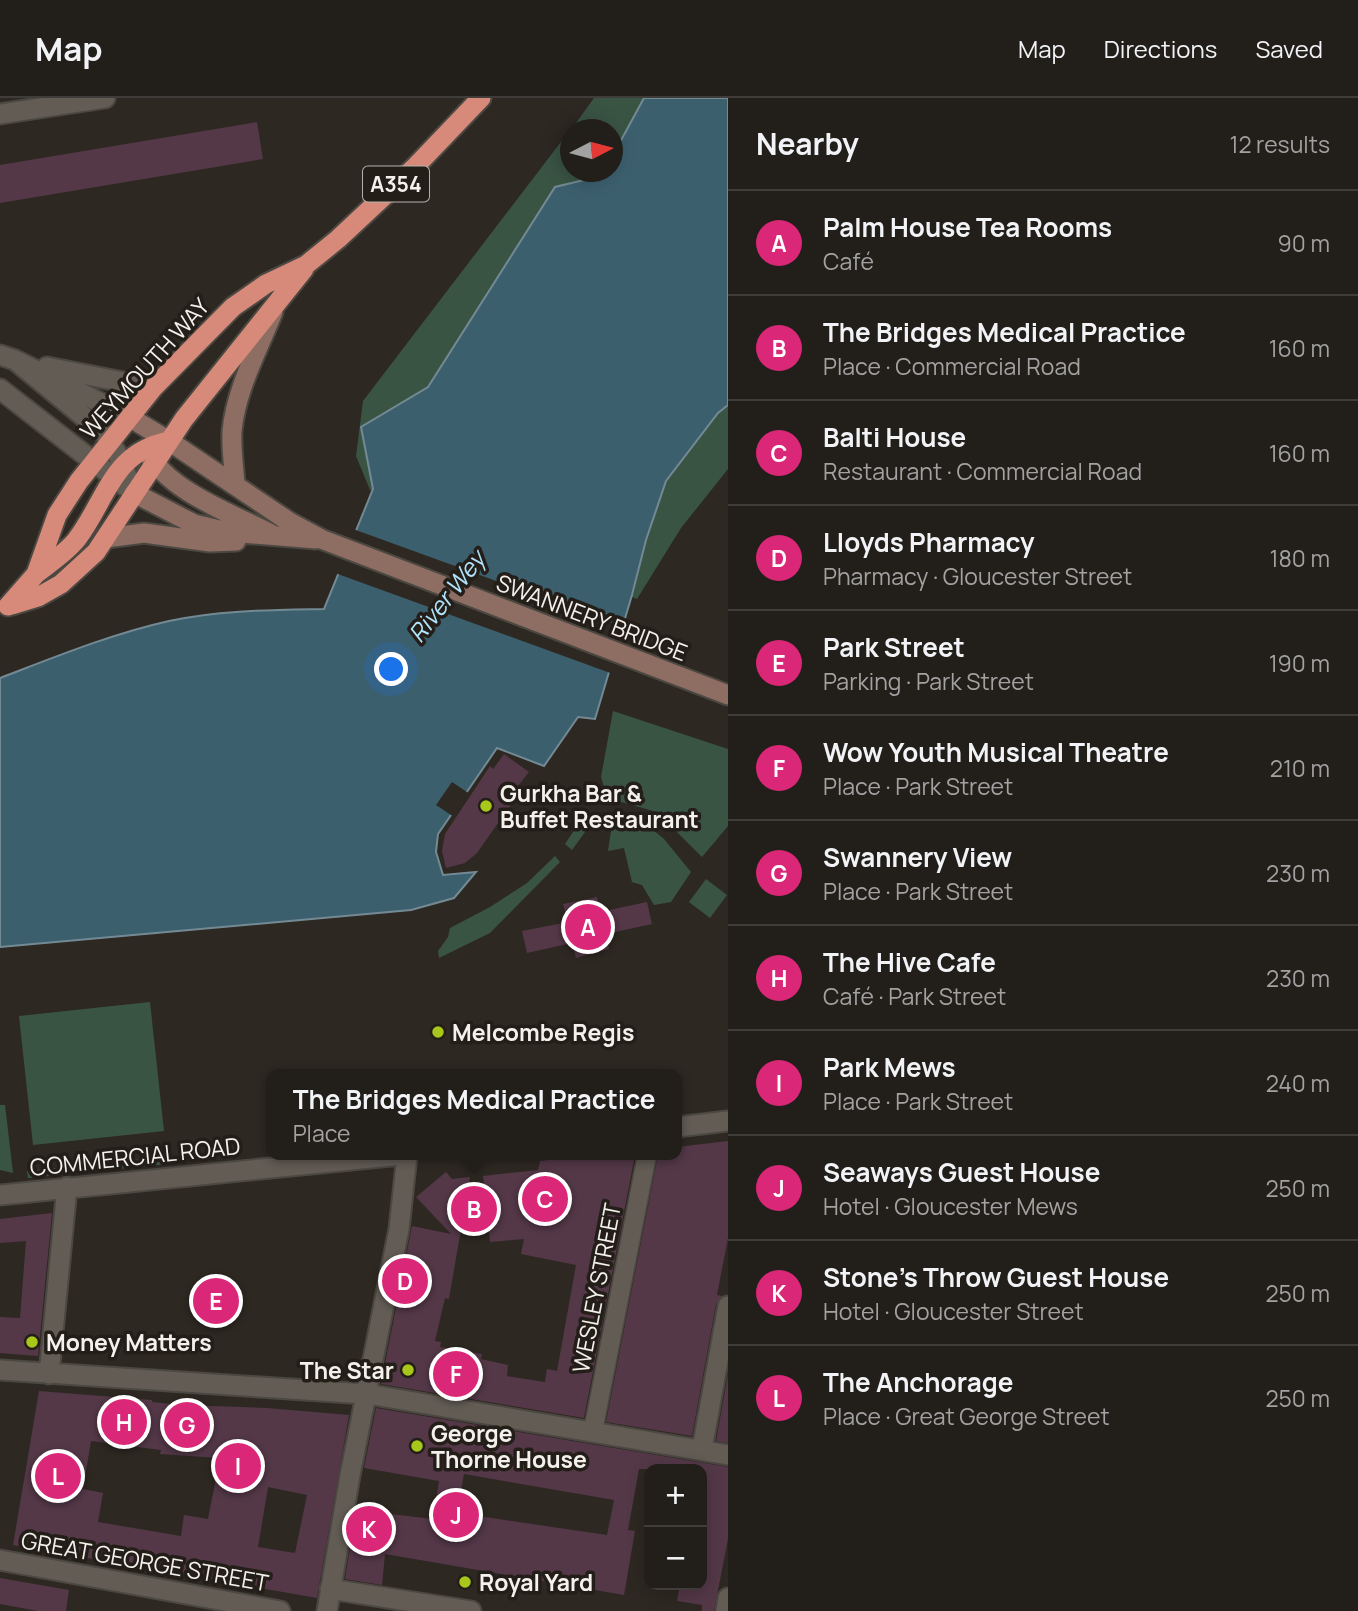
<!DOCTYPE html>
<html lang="en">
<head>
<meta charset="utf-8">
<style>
  :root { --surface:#221e1a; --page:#2a2723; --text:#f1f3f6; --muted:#a2a2a2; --line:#3f3c39; --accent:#db2777 }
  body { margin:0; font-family:Manrope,sans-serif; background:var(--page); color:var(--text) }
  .controls { position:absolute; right:21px; bottom:21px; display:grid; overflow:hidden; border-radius:14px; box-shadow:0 4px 18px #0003 }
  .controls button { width:63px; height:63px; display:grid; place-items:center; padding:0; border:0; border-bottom:2px solid var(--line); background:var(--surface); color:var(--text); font:35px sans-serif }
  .compass { position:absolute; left:560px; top:21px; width:63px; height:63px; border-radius:50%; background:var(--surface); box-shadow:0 4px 18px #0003; rotate:84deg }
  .you { position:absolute; left:392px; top:572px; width:24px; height:24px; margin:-18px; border:5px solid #fff; border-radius:50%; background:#1a73e8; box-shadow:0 0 0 10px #1a73e833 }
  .badge { display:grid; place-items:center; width:46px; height:46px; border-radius:50%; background:var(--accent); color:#fff; font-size:23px; font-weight:700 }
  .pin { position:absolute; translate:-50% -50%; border:4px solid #fff; box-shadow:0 2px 7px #0006 }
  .popup { position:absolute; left:266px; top:971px; width:416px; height:91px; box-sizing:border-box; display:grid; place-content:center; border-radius:14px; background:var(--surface); filter:drop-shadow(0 2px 5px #0005); font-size:23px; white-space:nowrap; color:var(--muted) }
  .popup b { font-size:26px; color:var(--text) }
  .popup::after { content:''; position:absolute; left:50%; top:100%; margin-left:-14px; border:14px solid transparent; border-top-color:var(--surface) }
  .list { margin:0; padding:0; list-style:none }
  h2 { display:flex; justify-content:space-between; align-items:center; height:91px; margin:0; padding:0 28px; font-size:30px }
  h2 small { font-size:23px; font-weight:400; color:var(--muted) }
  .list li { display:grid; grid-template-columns:46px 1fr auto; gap:21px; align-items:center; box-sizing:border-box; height:105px; padding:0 28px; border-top:2px solid var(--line) }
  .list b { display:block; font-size:26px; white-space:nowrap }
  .list p { margin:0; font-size:23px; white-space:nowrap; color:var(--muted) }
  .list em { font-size:23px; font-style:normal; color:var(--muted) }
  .map { position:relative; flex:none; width:728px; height:1513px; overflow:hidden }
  header { display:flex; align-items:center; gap:42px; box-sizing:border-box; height:98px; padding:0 35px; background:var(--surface); border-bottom:2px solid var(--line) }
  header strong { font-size:33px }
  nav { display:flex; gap:38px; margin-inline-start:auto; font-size:24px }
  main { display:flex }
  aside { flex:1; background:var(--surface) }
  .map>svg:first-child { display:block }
  .green { fill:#3a5444 }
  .water { fill:#3c5f6e; stroke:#738a94; stroke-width:2 }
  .pier { fill:#2e2822 }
  .building { fill:#543848; fill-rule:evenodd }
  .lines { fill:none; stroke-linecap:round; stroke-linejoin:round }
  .pedestrian-casing { stroke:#4b4741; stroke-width:21 }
  .minor-casing { stroke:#4b4741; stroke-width:23 }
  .tertiary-casing { stroke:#4b4741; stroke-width:23 }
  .secondary-casing { stroke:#4b4741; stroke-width:23 }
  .trunk-casing { stroke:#4b4741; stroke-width:23 }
  .pedestrian { stroke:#625c55; stroke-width:18 }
  .minor { stroke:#625c55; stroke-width:19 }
  .tertiary { stroke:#625c55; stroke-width:19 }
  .secondary { stroke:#8e6d63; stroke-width:19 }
  .trunk { stroke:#d88a7a; stroke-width:19 }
  .poi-dot { fill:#a9c71b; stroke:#241e19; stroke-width:2.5 }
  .labels { text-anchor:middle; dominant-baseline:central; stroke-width:7; stroke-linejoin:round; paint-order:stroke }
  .shield { fill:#241e19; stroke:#b6b1ad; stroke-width:2 }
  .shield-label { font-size:21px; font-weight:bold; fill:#f4f0ec }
  .street-label { font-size:23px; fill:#f4f0ec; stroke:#241e19 }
  .poi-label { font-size:23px; font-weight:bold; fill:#f4f0ec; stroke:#241e19; text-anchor:start }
  .water-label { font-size:24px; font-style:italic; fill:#b0e3fb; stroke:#241e19 }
</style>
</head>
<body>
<header>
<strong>Map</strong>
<nav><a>Map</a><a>Directions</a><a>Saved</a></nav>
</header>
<main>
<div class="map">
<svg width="728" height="1513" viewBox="0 0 728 1513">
  <rect width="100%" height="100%" fill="#2e2822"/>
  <path class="green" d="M594 0H644L613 57 612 32H571Z
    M570 32V74H603L601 78 555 89 428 289 361 329 633 497 646 442 666 383 718 315 728 307V371L681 430 637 501 370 392 356 358 363 303Z
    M613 613 728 651V728L702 759 657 714 614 702 605 692 601 679Z
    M587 713 593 716 585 734 572 752 565 746Z
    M618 720 647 727 664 741 691 774 671 804 654 807 642 787 632 784 624 750 608 753 612 726Z
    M555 758 560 764 490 835 439 860 438 853 448 839 450 830 490 809 527 785Z
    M706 781 727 797 710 820 689 804Z
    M150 904 164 1033 33 1047 19 918Z
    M0 1007H5L13 1075 0 1072Z
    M171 1058 168 1066 28 1080 27 1073Z"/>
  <path class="water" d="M644 0H728V307L718 315 666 383 646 442 632 497 595 621 578 619 544 668 497 650 438 736 436 754 443 777 476 774 454 800 411 812 0 849V580C55 559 111 536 169 523 219 512 273 512 324 511L373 391 361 329 428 289 555 89 601 78 603 74H612L613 57Z"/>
  <path class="pier" d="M353 431 626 530 613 576 335 475Z
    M452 684 470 696 454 719 436 707Z"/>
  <path class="building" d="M257 24 263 61 0 105V67Z
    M504 656 529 674 518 688 522 691 477 755 465 765 446 770 442 753 445 736 490 668 493 671Z
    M597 799 600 814 647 804 652 826 606 836 609 851 576 860 572 845 527 855 522 833 568 824 563 806Z
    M728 1043V1140L717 1197 722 1198 716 1206 692 1338 606 1324 658 1057H677V1049Z
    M594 1057H635L584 1320 381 1286 412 1128 451 1136 416 1099 446 1074 452 1081 470 1079 449 1201 445 1200 435 1243 441 1244 440 1249 482 1256 481 1261 508 1267 507 1278 545 1284 547 1271 557 1273 576 1167 521 1156 524 1141 490 1144 483 1078 538 1072 540 1063Z
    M52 1115 38 1258 0 1255V1219L20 1220 26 1143 0 1145V1121Z
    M728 1276V1345L716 1343Z
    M39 1293 152 1302V1304L181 1307 267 1310 349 1317 317 1500 13 1447ZM91 1343 161 1352 160 1356 220 1360 208 1421 184 1417 181 1438 98 1424 103 1395 83 1391ZM268 1389 307 1397 295 1455 258 1449Z
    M376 1310 728 1369V1441L714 1513H702V1507L677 1503 680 1487H702V1371H639L628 1432 635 1433 624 1497 385 1456 382 1487 345 1481 356 1412 433 1421 439 1383 364 1370ZM464 1376 614 1402 607 1437 457 1415Z
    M0 1480 69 1492 66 1513H38L0 1506Z"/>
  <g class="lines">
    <g class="pedestrian-casing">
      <path id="pedestrian" d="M593 1333 647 1057"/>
    </g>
    <g class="minor-casing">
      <path id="minor" d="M0 16 105 0
        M677 1029 728 1023
        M0 1097 401 1057
        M0 1272 367 1296 728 1357
        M49 1276 67 1089
        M702 1351 728 1208
        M0 1462 280 1513
        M330 1491 471 1513
        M327 1513 350 1377 399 1131 407 1057
        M726 1513 728 1500"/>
    </g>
    <g class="tertiary-casing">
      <path id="tertiary" d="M0 257 15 262 129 319
        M15 262 105 336 119 359 134 395
        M47 269 153 290
        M0 291 125 388"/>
    </g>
    <g class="secondary-casing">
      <path id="secondary" d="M129 319 169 343 291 425 321 441 728 597
        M146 352C169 394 231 415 271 436
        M235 387C234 369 231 351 232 333 236 291 258 252 273 214
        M134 395 194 426 228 434 316 441
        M106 440 144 435 210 444 236 443"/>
    </g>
    <g class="trunk-casing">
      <path id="trunk" d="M36 476C50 465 66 455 77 441 107 401 112 354 169 343
        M12 507 38 499 61 486 96 454 184 321 304 171
        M8 508 36 476 57 417 79 383 153 290 233 209 266 186 306 167 338 141 414 70 481 0"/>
    </g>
    <use href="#pedestrian" class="pedestrian"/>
    <use href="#minor" class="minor"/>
    <use href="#tertiary" class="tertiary"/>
    <use href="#secondary" class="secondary"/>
    <use href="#trunk" class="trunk"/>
  </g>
  <g class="poi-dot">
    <circle cx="486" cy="708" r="7"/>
    <circle cx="438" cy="934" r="7"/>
    <circle cx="32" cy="1244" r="7"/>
    <circle cx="408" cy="1272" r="7"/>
    <circle cx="417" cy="1348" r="7"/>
    <circle cx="465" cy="1484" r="7"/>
  </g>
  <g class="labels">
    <rect class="shield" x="363" y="68.5" width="66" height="35" rx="5"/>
    <g class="shield-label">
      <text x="396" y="86">A354</text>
    </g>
    <g class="street-label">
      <text transform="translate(144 270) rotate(-48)">WEYMOUTH WAY</text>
      <text transform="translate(592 519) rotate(21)">SWANNERY BRIDGE</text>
      <text transform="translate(135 1058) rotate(-6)">COMMERCIAL ROAD</text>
      <text transform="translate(596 1190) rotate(-79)">WESLEY STREET</text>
      <text transform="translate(145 1463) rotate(10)">GREAT GEORGE STREET</text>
    </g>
    <g class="poi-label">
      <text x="500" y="695">Gurkha Bar &amp;<tspan x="500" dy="26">Buffet Restaurant</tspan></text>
      <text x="452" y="934">Melcombe Regis</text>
      <text x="46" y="1244">Money Matters</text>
      <text x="394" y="1272" text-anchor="end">The Star</text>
      <text x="431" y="1335">George<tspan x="431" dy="26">Thorne House</tspan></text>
      <text x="479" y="1484">Royal Yard</text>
    </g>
    <g class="water-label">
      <text transform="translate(446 498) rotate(-52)">River Wey</text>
    </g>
  </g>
</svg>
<div class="controls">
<button>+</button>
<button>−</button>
</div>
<svg class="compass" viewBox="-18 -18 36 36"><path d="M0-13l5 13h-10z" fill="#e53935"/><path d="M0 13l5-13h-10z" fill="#a2a2a2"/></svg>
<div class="you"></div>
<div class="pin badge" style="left:588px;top:829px">A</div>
<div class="pin badge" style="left:474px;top:1111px">B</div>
<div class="popup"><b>The Bridges Medical Practice</b>Place</div>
<div class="pin badge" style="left:545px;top:1101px">C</div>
<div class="pin badge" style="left:405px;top:1183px">D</div>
<div class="pin badge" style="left:216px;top:1203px">E</div>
<div class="pin badge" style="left:456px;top:1276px">F</div>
<div class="pin badge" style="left:187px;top:1327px">G</div>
<div class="pin badge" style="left:124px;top:1324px">H</div>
<div class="pin badge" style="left:238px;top:1368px">I</div>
<div class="pin badge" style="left:456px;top:1417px">J</div>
<div class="pin badge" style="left:369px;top:1431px">K</div>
<div class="pin badge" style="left:58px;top:1378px">L</div>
</div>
<aside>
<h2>Nearby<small>12 results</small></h2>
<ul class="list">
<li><span class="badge">A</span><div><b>Palm House Tea Rooms</b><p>Café</p></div><em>90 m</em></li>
<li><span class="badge">B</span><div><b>The Bridges Medical Practice</b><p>Place · Commercial Road</p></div><em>160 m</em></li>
<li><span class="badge">C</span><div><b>Balti House</b><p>Restaurant · Commercial Road</p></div><em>160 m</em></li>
<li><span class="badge">D</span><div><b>Lloyds Pharmacy</b><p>Pharmacy · Gloucester Street</p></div><em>180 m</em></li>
<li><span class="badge">E</span><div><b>Park Street</b><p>Parking · Park Street</p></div><em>190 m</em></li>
<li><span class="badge">F</span><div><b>Wow Youth Musical Theatre</b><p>Place · Park Street</p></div><em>210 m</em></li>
<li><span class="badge">G</span><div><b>Swannery View</b><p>Place · Park Street</p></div><em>230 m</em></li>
<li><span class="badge">H</span><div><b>The Hive Cafe</b><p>Café · Park Street</p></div><em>230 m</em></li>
<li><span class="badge">I</span><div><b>Park Mews</b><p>Place · Park Street</p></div><em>240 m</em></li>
<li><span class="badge">J</span><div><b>Seaways Guest House</b><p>Hotel · Gloucester Mews</p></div><em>250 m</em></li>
<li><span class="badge">K</span><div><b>Stone's Throw Guest House</b><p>Hotel · Gloucester Street</p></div><em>250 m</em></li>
<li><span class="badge">L</span><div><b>The Anchorage</b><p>Place · Great George Street</p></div><em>250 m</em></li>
</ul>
</aside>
</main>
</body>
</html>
